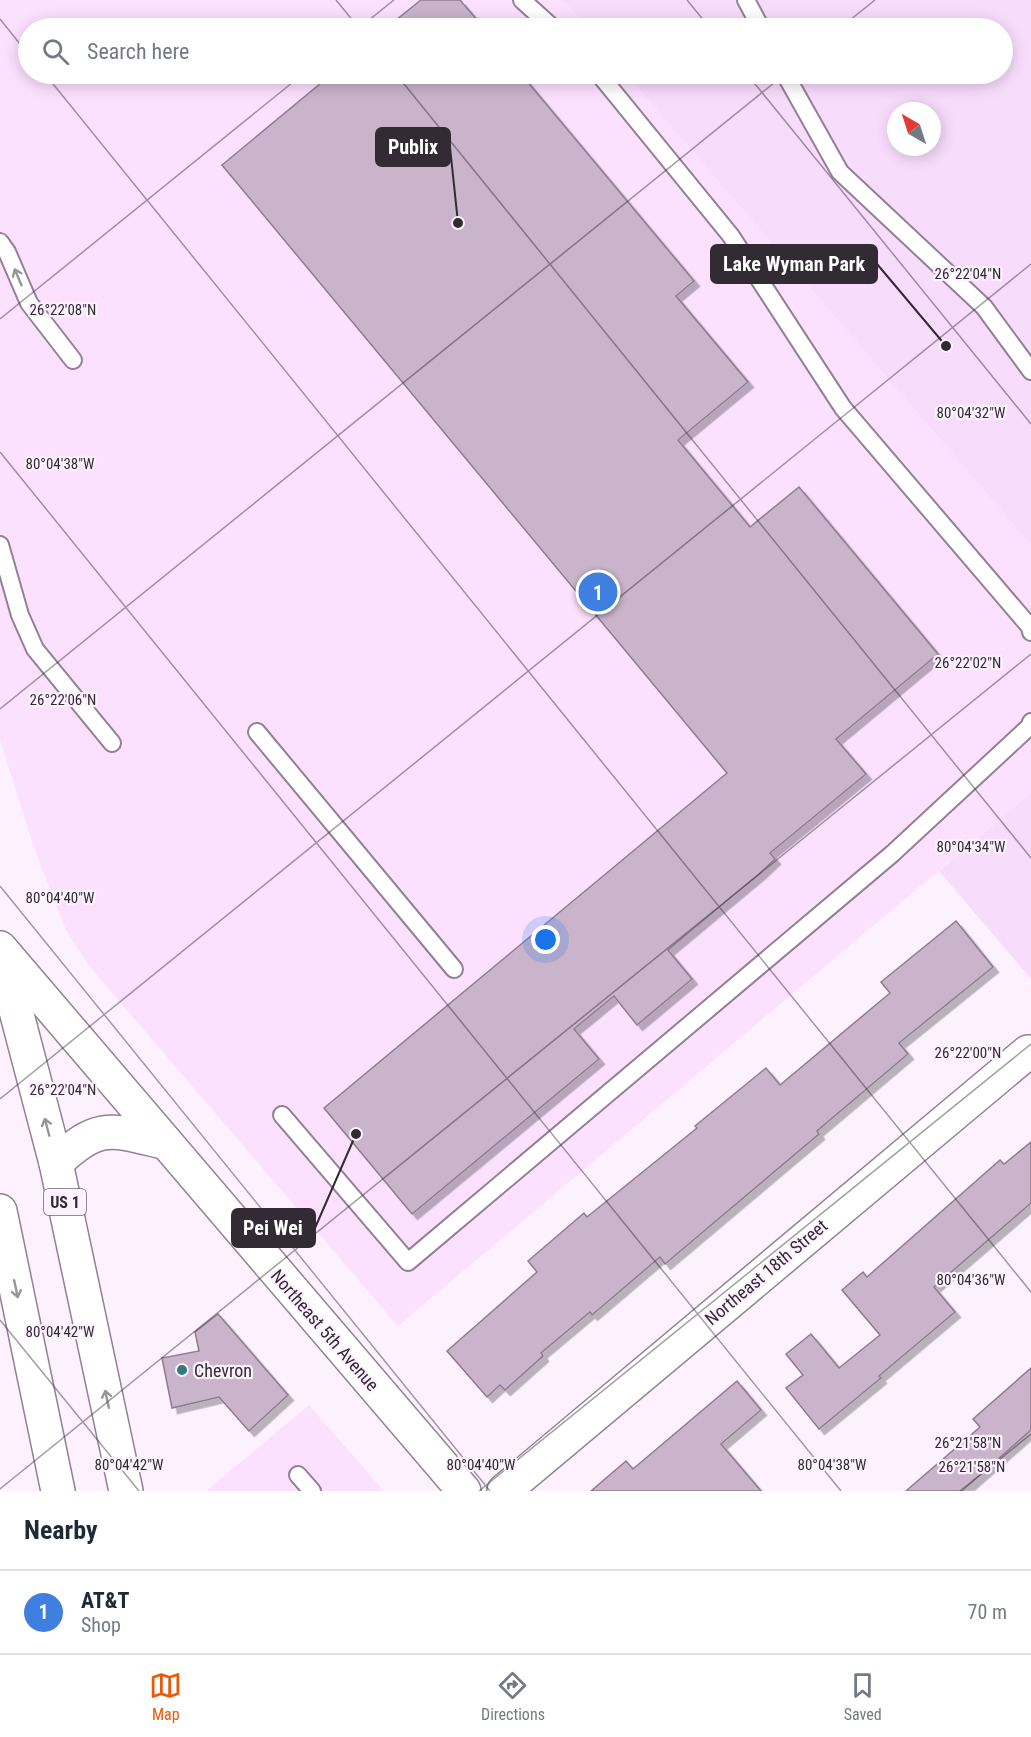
<!DOCTYPE html>
<html lang="en">
<head>
<meta charset="utf-8">
<style>
  :root { --surface:#fff; --page:#f6f6f7; --text:#1f2937; --muted:#747a83; --line:#e0e1e3; --accent:#ea580c }
  body { margin:0; font-family:"Roboto Condensed",sans-serif; background:var(--page); color:var(--text) }
  .compass { position:absolute; left:887px; top:102px; width:54px; height:54px; border-radius:50%; background:var(--surface); box-shadow:0 3px 15px #0003; rotate:321deg }
  .you { position:absolute; left:546px; top:940px; width:21px; height:21px; margin:-15px; border:4px solid #fff; border-radius:50%; background:#1a73e8; box-shadow:0 0 0 9px #1a73e833 }
  .badge { display:grid; place-items:center; width:39px; height:39px; border-radius:50%; background:var(--accent); color:#fff; font-size:20px; font-weight:700 }
  .pin { position:absolute; translate:-50% -50%; border:3px solid #fff; box-shadow:0 2px 6px #0006 }
  .list { margin:0; padding:0; list-style:none }
  h2 { display:flex; justify-content:space-between; align-items:center; height:78px; margin:0; padding:0 24px; font-size:26px }
  h2 small { font-size:20px; font-weight:400; color:var(--muted) }
  .list li { display:grid; grid-template-columns:39px 1fr auto; gap:18px; align-items:center; box-sizing:border-box; height:84px; padding:0 24px; border-top:2px solid var(--line) }
  .list b { display:block; font-size:22px; white-space:nowrap }
  .list p { margin:0; font-size:20px; white-space:nowrap; color:var(--muted) }
  .list em { font-size:20px; font-style:normal; color:var(--muted) }
  .icon { flex:none; width:33px; height:33px; fill:none; stroke:currentColor; stroke-width:2; stroke-linecap:round; stroke-linejoin:round }
  .map { position:relative; flex:none; width:1031px; height:1491px; overflow:hidden }
  .search { position:absolute; background:var(--surface); box-shadow:0 3px 15px #0003; left:18px; right:18px; top:18px; height:66px; display:flex; align-items:center; gap:15px; box-sizing:border-box; padding:0 21px; border-radius:33px; color:var(--muted); font-size:22px }
  .sheet { height:162px; background:var(--surface) }
  nav { display:flex; justify-content:space-around; align-items:center; box-sizing:border-box; height:84px; border-top:2px solid var(--line); background:var(--surface); font-size:16px; color:var(--muted) }
  nav a { display:grid; justify-items:center; gap:3px }
  nav .on { color:var(--accent) }
  .map>svg:first-child { display:block }
  .built { fill:#fce1ff }
  .green { fill:#f8dcfc; fill-rule:evenodd }
  .building { fill:#c9b4cb; stroke:#8f7c91; stroke-width:1.5; filter:url(#shadow) }
  .lines { fill:none; stroke-linecap:round; stroke-linejoin:round }
  .lane-casing { stroke:#938095; stroke-width:20 }
  .street-casing { stroke:#938095; stroke-width:36 }
  .secondary-casing { stroke:#938095; stroke-width:36 }
  .primary-casing { stroke:#938095; stroke-width:36 }
  .lane { stroke:#fff; stroke-width:16 }
  .street { stroke:#fff; stroke-width:33 }
  .secondary { stroke:#fff; stroke-width:33 }
  .primary { stroke:#fff; stroke-width:33 }
  .oneway { stroke:#989599 }
  .ticks { fill:none; stroke:#322b33; stroke-width:1.5; stroke-opacity:0.45 }
  .poi-dot { fill:#30797c; stroke:#fdf1ff; stroke-width:2 }
  .labels { text-anchor:middle; dominant-baseline:central; stroke-width:4.5; stroke-linejoin:round; paint-order:stroke }
  .shield { fill:#fdf1ff; stroke:#6f6670; stroke-width:1.5 }
  .shield-label { font-size:16px; font-weight:bold; fill:#322b33 }
  .street-label { font-size:18px; fill:#322b33; stroke:#fdf1ff }
  .poi-label { font-size:18px; fill:#322b33; stroke:#fdf1ff; text-anchor:start }
  .ticks-label { font-size:15px; text-anchor:middle; fill:#322b33; stroke:#fdf1ff; stroke-width:4.5; stroke-linejoin:round; paint-order:stroke }
  .leader { fill:none; stroke:#322b33; stroke-width:2 }
  .callout-dot { fill:#322b33; stroke:#fdf1ff; stroke-width:2 }
  .callout { fill:#322b33; stroke:#322b33; stroke-width:2 }
  .callout-label { font-size:20px; text-anchor:middle; font-weight:bold; fill:#fff }
</style>
</head>
<body>
<div class="map">
<svg width="1031" height="1491" viewBox="0 0 1031 1491">
  <defs>
    <filter id="shadow"><feDropShadow dx="5.5" dy="5.5" stdDeviation="0" flood-color="#0004"/></filter>
  </defs>
  <rect width="100%" height="100%" fill="#fdf1ff"/>
  <path class="built" d="M0 0H563L587 28H28V74H626L1031 545V793L398 1326 89 966 66 930 35 851 0 740Z
    M309 1405 384 1491H206Z"/>
  <path class="green" d="M563 0H1031V545L626 74H1002V28H587ZM896 111H932V147H896Z
    M1031 793V979L939 871Z"/>
  <path class="building" d="M421 0H460L484 28H386Z
    M332 74H521L694 281 676 296 748 382 678 440 750 527 799 487 938 654 836 739 866 774 770 853 775 859 759 874 668 950 692 979 637 1025 614 996 574 1029 599 1059 412 1214 324 1108 727 773 222 165Z
    M956 921 993 967 899 1043 908 1054 817 1131 819 1134 665 1264 660 1257 592 1315 590 1312 541 1353 543 1356 505 1390 500 1385 487 1397 447 1351 537 1272 528 1261 584 1213 587 1217 697 1128 695 1126 766 1068 780 1085 890 993 881 982Z
    M1031 1142V1203L934 1287 955 1312 879 1376 881 1378 819 1429 786 1388 803 1375 786 1354 811 1334 839 1368 880 1335 842 1290 863 1272 867 1277 1000 1160 1004 1164Z
    M218 1314 288 1395 249 1431 219 1397 172 1408 162 1358 199 1351 195 1332Z
    M1031 1368V1430L962 1491H906L980 1427 973 1419Z
    M737 1381 761 1410 721 1444 761 1491H591L626 1461 633 1469Z"/>
  <g class="lines">
    <g class="lane-casing">
      <path id="lane" d="M522 0 553 28
        M746 0 761 28
        M599 74 731 236 843 408 1030 627 1031 632
        M785 74 840 172 984 307 1031 371
        M0 242 7 252 29 303 73 360
        M0 545 20 615 35 649 112 743
        M257 732 454 969
        M282 1115 408 1262 892 854 1030 726 1031 722
        M298 1475 312 1491"/>
    </g>
    <g class="street-casing">
      <path id="street" d="M504 1491 1028 1052"/>
    </g>
    <g class="secondary-casing">
      <path id="secondary" d="M0 948 464 1491
        M56 1163C98 1123 110 1129 163 1142"/>
    </g>
    <g class="primary-casing">
      <path id="primary" d="M0 950 56 1163 126 1491
        M0 1211 58 1491"/>
    </g>
    <use href="#lane" class="lane"/>
    <use href="#street" class="street"/>
    <use href="#secondary" class="secondary"/>
    <use href="#primary" class="primary"/>
  </g>
  <defs><path id="oneway-shaft" d="M-6 0H5M1.5-3L5.5 0L1.5 3" fill="none" stroke-width="1.6" stroke-linecap="round" stroke-linejoin="round" transform="scale(1.5)"/></defs>
  <g class="oneway">
    <use href="#oneway-shaft" transform="translate(18 277) rotate(-113)"/>
    <use href="#oneway-shaft" transform="translate(47 1127) rotate(-105)"/>
    <use href="#oneway-shaft" transform="translate(16 1289) rotate(78)"/>
    <use href="#oneway-shaft" transform="translate(107 1399) rotate(-102)"/>
  </g>
  <path class="ticks" d="M336 0 359 28M687 0 710 28M0 19 28 54M359 28 394 0M840 28 875 0M45 74 1031 1292M396 74 1031 858M747 74 1031 424M0 319 303 74M0 452 841 1491M0 709 785 74M0 886 490 1491M0 1099 1031 264M0 1320 139 1491M0 1489 1031 654M479 1491 1031 1044M960 1491 1031 1434"/>
  <circle class="poi-dot" cx="182" cy="1370" r="6"/>
  <g class="labels">
    <rect class="shield" x="44" y="1189" width="42" height="26" rx="4.5"/>
    <g class="shield-label">
      <text x="65" y="1202">US 1</text>
    </g>
    <g class="street-label">
      <text transform="translate(766 1272) rotate(-40)">Northeast 18th Street</text>
      <text transform="translate(325 1330) rotate(49)">Northeast 5th Avenue</text>
    </g>
    <g class="poi-label">
      <text x="194" y="1370">Chevron</text>
    </g>
  </g>
  <g class="ticks-label">
    <text x="968" y="279">26°22'04"N</text>
    <text x="63" y="315">26°22'08"N</text>
    <text x="971" y="418">80°04'32"W</text>
    <text x="60" y="469">80°04'38"W</text>
    <text x="968" y="668">26°22'02"N</text>
    <text x="63" y="705">26°22'06"N</text>
    <text x="971" y="852">80°04'34"W</text>
    <text x="60" y="903">80°04'40"W</text>
    <text x="968" y="1058">26°22'00"N</text>
    <text x="63" y="1095">26°22'04"N</text>
    <text x="971" y="1285">80°04'36"W</text>
    <text x="60" y="1337">80°04'42"W</text>
    <text x="968" y="1448">26°21'58"N</text>
    <text x="129" y="1470">80°04'42"W</text>
    <text x="481" y="1470">80°04'40"W</text>
    <text x="832" y="1470">80°04'38"W</text>
    <text x="972" y="1472">26°21'58"N</text>
  </g>
  <path class="leader" d="M458 223L450 147M946 346L877 264M356 1134L315 1228"/>
  <g class="callout-dot">
    <circle cx="458" cy="223" r="6"/>
    <circle cx="946" cy="346" r="6"/>
    <circle cx="356" cy="1134" r="6"/>
  </g>
  <g class="callout">
    <rect x="376" y="128" width="74" height="38" rx="6"/>
    <rect x="711" y="245" width="166" height="38" rx="6"/>
    <rect x="232" y="1209" width="83" height="38" rx="6"/>
  </g>
  <g class="callout-label">
    <text x="413" y="154">Publix</text>
    <text x="794" y="271">Lake Wyman Park</text>
    <text x="273" y="1235">Pei Wei</text>
  </g>
</svg>
<svg class="compass" viewBox="-18 -18 36 36"><path d="M0-13l5 13h-10z" fill="#e53935"/><path d="M0 13l5-13h-10z" fill="#747a83"/></svg>
<div class="you"></div>
<div class="pin badge" style="left:598px;top:592px;background:#3f7fe0">1</div>
<div class="search"><svg class="icon" aria-label="search" viewBox="0 0 24 24"><circle cx="10" cy="10" r="6"/><path d="M15 15l6 6"/></svg>Search here</div>
</div>
<section class="sheet">
<h2>Nearby<small></small></h2>
<ul class="list">
<li><span class="badge" style="background:#3f7fe0">1</span><div><b>AT&amp;T</b><p>Shop</p></div><em>70 m</em></li>
</ul>
</section>
<nav>
<a class="on"><svg class="icon" aria-label="map" viewBox="0 0 24 24"><path d="M3 6l6-2 6 2 6-2v14l-6 2-6-2-6 2zM9 4v14M15 6v14"/></svg>Map</a>
<a><svg class="icon" aria-label="directions" viewBox="0 0 24 24"><path d="M12 3l9 9-9 9-9-9zM9 14v-3h6M13 9l2 2-2 2"/></svg>Directions</a>
<a><svg class="icon" aria-label="saved" viewBox="0 0 24 24"><path d="M7 4h10v16l-5-4-5 4z"/></svg>Saved</a>
</nav>
</body>
</html>
